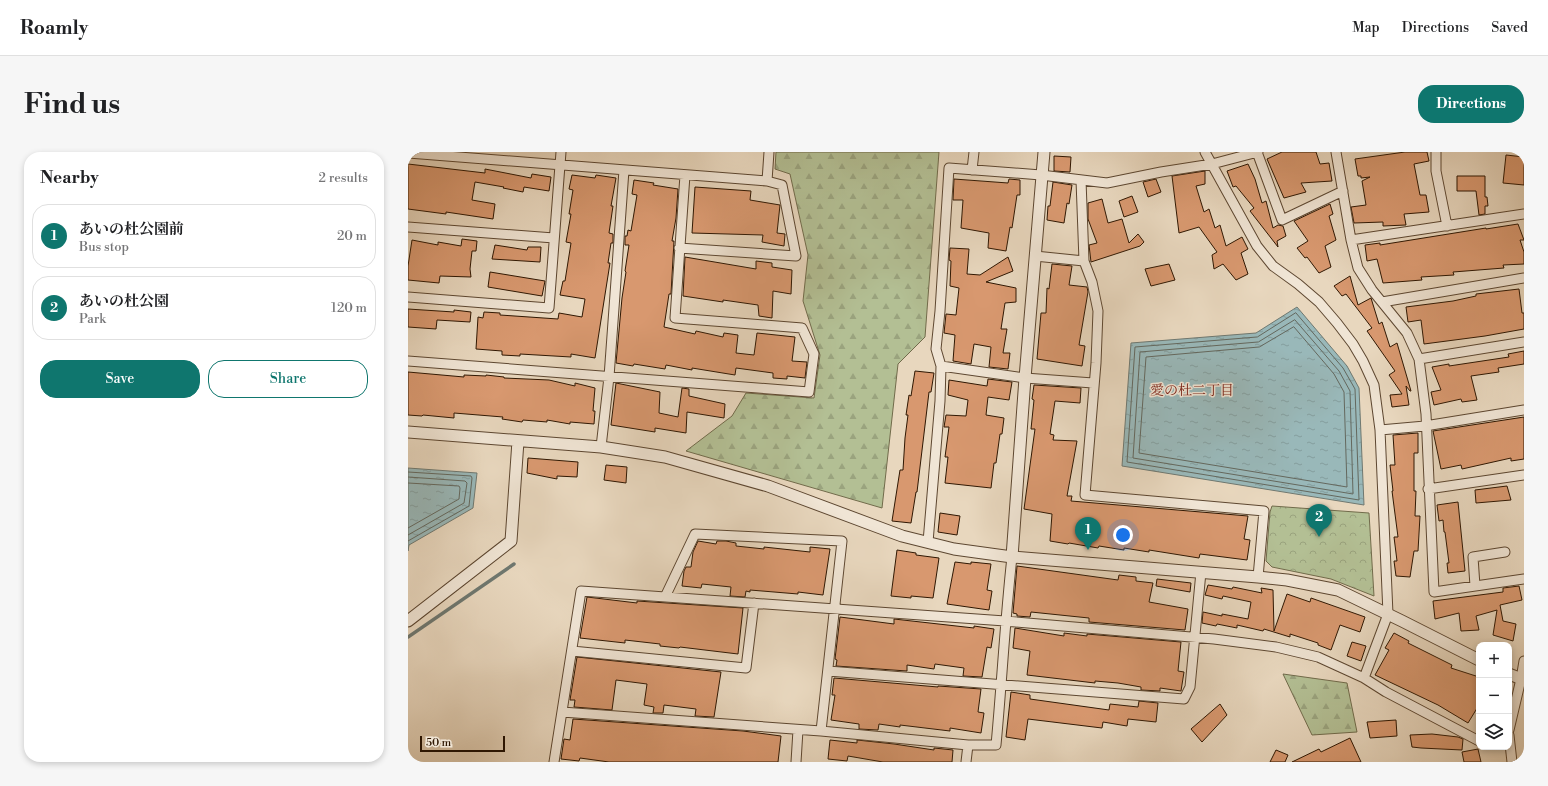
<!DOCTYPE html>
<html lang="en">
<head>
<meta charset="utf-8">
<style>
  :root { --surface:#fff; --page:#f6f6f6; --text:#202124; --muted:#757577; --line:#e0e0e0; --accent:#0f766e }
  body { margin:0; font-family:"Libre Bodoni","Noto Serif JP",serif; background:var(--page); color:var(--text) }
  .controls { position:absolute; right:12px; bottom:12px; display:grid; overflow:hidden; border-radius:8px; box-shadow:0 2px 6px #0003 }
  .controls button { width:36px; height:36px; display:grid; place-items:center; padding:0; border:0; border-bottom:1px solid var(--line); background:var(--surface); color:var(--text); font:20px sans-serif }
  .scale { position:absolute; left:12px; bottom:10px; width:85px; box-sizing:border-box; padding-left:4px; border:2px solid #2f1702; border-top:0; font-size:11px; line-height:14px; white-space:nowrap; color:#2f1702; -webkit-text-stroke:3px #f0e5d5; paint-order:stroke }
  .you { position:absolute; left:715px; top:383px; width:14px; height:14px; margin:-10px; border:3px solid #fff; border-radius:50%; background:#1a73e8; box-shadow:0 0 0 6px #1a73e833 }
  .badge { display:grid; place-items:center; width:26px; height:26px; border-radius:50%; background:var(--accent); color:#fff; font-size:13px; font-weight:700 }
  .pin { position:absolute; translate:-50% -33px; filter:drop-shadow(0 1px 2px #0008) }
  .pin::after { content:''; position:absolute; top:21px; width:14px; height:12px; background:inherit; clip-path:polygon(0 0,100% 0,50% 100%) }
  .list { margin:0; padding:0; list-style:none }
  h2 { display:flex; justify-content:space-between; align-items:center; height:52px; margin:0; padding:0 16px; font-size:17px }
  h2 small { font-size:13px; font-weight:400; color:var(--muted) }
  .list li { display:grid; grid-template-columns:26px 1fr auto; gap:12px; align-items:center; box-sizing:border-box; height:64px; margin:0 8px 8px; padding:0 8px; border:1px solid var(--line); border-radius:16px }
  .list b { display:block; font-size:15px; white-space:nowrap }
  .list p { margin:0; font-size:13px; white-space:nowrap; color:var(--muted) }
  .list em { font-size:13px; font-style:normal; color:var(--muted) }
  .actions { display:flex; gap:8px; padding:12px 16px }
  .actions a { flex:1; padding:9px 0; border:1px solid var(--accent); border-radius:16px; text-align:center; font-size:14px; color:var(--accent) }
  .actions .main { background:var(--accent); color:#fff }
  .icon { flex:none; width:22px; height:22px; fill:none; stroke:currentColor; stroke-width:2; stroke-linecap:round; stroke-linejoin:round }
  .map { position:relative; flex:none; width:1116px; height:610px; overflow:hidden; border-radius:16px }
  header { display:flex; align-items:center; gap:24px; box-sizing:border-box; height:56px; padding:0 20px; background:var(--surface); border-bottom:1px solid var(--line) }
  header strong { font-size:19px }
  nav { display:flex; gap:22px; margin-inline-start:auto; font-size:14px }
  .intro { display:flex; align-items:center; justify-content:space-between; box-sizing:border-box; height:96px; padding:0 24px }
  h1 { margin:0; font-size:28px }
  .button { padding:10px 18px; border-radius:16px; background:var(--accent); color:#fff; font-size:14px; font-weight:700 }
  main { display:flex; gap:24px; padding:0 24px }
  aside { flex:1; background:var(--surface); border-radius:16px; box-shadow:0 2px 6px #0003 }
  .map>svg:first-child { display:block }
  .forest { fill:url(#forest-firs); stroke:#716b4b }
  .park { fill:url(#park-crowns); stroke:#716b4b }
  .water { fill:url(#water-ripples); stroke:#6f7870 }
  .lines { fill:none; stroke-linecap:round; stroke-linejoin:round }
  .shore { stroke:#64685e; stroke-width:1 }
  .stream { stroke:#6f7870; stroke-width:3.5 }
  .building { fill:#d8986f; stroke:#2f1702 }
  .minor-casing { stroke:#5d4731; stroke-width:11 }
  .tertiary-casing { stroke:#5d4731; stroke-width:13 }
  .minor { stroke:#f0e5d5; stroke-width:9 }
  .tertiary { stroke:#f0e5d5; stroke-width:11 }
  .labels { text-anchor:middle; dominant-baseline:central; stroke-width:3; stroke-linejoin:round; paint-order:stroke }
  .neighbourhood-label { font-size:14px; fill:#7a1f14; stroke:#f0e5d5 }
</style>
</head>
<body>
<header>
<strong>Roamly</strong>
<nav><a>Map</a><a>Directions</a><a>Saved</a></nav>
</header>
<div class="intro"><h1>Find us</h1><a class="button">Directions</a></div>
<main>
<aside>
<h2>Nearby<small>2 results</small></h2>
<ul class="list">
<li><span class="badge">1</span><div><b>あいの杜公園前</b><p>Bus stop</p></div><em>20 m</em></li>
<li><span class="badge">2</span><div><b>あいの杜公園</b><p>Park</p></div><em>120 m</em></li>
</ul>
<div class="actions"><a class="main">Save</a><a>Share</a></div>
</aside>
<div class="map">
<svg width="1116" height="610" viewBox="0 0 1116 610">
  <defs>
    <pattern id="forest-firs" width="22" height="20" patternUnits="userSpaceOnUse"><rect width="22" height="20" fill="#b3bf94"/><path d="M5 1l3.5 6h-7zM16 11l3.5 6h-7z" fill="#9aa37e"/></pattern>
    <pattern id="park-crowns" width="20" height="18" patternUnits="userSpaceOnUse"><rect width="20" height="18" fill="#b3bf94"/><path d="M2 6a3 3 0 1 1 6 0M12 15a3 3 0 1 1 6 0" fill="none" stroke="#9aa37e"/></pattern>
    <pattern id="water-ripples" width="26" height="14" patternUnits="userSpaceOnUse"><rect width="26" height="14" fill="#99b8b9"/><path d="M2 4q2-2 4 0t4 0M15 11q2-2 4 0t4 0" fill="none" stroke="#849d9d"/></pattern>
  </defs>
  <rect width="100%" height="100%" fill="#e8d7be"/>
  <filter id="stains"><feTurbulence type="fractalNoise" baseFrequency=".005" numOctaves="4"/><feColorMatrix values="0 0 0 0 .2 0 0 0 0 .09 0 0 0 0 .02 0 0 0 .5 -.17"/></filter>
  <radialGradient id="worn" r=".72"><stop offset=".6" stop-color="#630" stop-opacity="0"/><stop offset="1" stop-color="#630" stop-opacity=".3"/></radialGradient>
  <path class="forest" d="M368 0H531L517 185 490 212 474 356 278 299 324 264 338 241 406 246 412 203 395 149 400 103 382 22 367 17Z
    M875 522 939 531 949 580 904 583Z"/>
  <path class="park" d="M864 354 961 361 966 444 923 427 864 415 858 409 862 360Z"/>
  <path class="water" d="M889 155 939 214 951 236 956 353 714 314 723 191 848 181Z
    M0 316 69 321 65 356 1 393 0 399Z"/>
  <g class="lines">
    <path class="shore" d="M888 161 935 216 947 237 951 348 719 310 727 195 849 185Z
      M887 168 931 219 942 239 945 342 725 306 732 200 850 190Z
      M886 175 926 222 936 240 939 335 731 301 738 205 851 195Z
      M0 320 63 324 64 326 61 354 0 389
      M0 325 57 329 59 331 56 351 0 383
      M0 331 51 334 52 336 51 347 0 376"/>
    <path class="stream" d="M0 485 106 412"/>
  </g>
  <path class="building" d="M874 0H908L912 12 921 11 924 29 893 31 898 40 876 46 859 7Z
    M997 0H1019L1021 9 1006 12 1012 43H1018L1021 60 996 62 998 73 975 74V70L946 71 943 55 958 53 954 29 962 25 953 26V24H950L947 7Z
    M1098 3 1116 5V33L1095 31Z
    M646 4 663 5 662 20 646 19Z
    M0 12 77 21V17L123 26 124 22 143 25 141 39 116 35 115 40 95 36 96 35 67 30 64 48 87 52 85 67 38 60V62L0 57Z
    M840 12 847 27 854 51 858 49 865 76 870 73 875 74 878 84 869 89 870 95 842 59 846 56 828 34 825 35 819 19Z
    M797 19V32L788 34 796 60 801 57 807 76 812 73 818 94 834 85 840 97 833 101 840 122 828 128 815 112 806 117 804 103 809 100 791 75 771 81 764 24Z
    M164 23 187 26 188 23 208 26 203 54H205L201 81 205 82V91H203L200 111H202L187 206 163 202V205L112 202V204L94 203V199L68 197 70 165 75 166 76 160 92 161V163L150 167 151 161 174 165 177 147 152 143 155 129H157L163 91 158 90 163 62H161L165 38 161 37Z
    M1049 24H1077V45H1079L1080 54H1077V62L1071 63 1068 39H1049Z
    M546 27 600 31 601 27 612 28V43H609L604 76 602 75 598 99 580 96 581 81 553 76 555 48H545Z
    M748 27 753 40 740 45 735 30Z
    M226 28 246 31 245 33 270 37 268 66 264 89H266L263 142H261L256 175 287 182 288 179 315 185 316 181 330 183 328 201 346 203 349 181 387 185 384 209 399 210 397 226 379 224V227L365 226V221L328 216 327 223 284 216V218L258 213 257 217 226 212 225 214 208 211 214 146 218 120 217 119 221 93H217V84H219L220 78 223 79 229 43 224 42Z
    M645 30 664 33 661 52 659 51 656 71 639 68 640 54H642Z
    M287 35 343 39 342 48 372 53 369 81 377 82 376 94 354 90 355 83 284 81Z
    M724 44 730 60 716 65 711 49Z
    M694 47 700 71 714 67 721 91 730 82 736 90 732 94 683 110 681 93 689 91 680 67V51Z
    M922 52 925 62 921 64 928 88 917 94 923 115 911 121 899 105 897 106 889 96 900 89 886 69Z
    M1110 72 1116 88H1112L1116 100V112L1095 113 1096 116 1045 120 1046 123 1013 125 1014 128 975 131 969 107 959 109 957 93 972 91V93L1078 76V77Z
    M54 87 69 89 68 99H64L62 117 63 125 32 124 31 131 0 128V114L4 88 30 93V90L53 94Z
    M87 93 119 98 120 95H133L132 110 84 107Z
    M542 96 561 97 559 122 572 123 600 105 605 119 578 130 608 136V150L597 151 593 177H599L595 201H602L600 217 581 215 583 195 566 192 563 212 545 209 547 183 536 181 538 162 548 163 551 136 542 134 543 109 541 108Z
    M277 105 348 117V109L364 111V115L384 118 383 142 365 139 364 166 351 164 350 153 315 148V150L275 144Z
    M644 112 664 114 661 133 679 135 680 140 671 193 677 194 674 214 629 207 633 161H638L639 136 641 137Z
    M761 112 767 128 743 134 737 117Z
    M82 120 137 129 134 144 80 135Z
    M942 124 950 153 963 146 971 172 974 170 982 195 989 191 1003 239H1002L998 234 1001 253 984 255 982 243 994 242 981 223 987 219 959 179 964 176 938 142 934 144 926 134Z
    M1111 137 1114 161H1116V177L1077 184 1016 192 1013 168 1000 170 998 155 1045 149 1068 144V142Z
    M0 157 46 160V158L63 160 62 170 29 168 28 177 0 175Z
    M1116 199V212L1090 216 1091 220 1063 224 1069 248 1054 250 1053 247 1026 253 1023 240 1033 238 1024 215 1041 212V214L1101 205 1100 202Z
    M507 219 526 221 523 240H521L509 340H508L503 371 484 369 492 318H495L497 286 500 263H498L501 243 503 244Z
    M0 220 56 225V223L78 224V223L96 225V226L141 228 167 234V231L187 236 185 259H187L186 272 162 270V272L139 268V270L115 268 114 270 94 267 95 265 46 261V266L15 263 14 264 0 263Z
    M580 227 604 230 601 248 580 245 578 263 596 266 594 282H592L588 311H586L583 336 537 331 540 305H537L541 275H536L538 263 558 264 560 248 540 243 541 228 579 234Z
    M208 231 252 240 251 261 270 265 274 236 281 237V244L317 252 316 266 279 260 278 281 247 276V280L203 273Z
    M626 233 673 236 672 251 647 249 642 282 646 283 645 288 669 289 659 344H664L663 349 840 364 836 387 842 388 839 408 792 402 791 406 741 398V400L716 396V398L691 394 690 396 661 391 660 392 642 389 644 362 616 357 627 277H623L626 248 624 247Z
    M1116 265V307L1103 309V306L1054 317 1053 313 1033 317 1025 279Z
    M1010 281V301H1006V339H1008L1007 364H1012L1010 399H1006L1002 425 988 424 986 409H989L986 385H990L984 339H985L982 313H987L985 283Z
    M120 306 170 310 169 325 149 324V327L119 321Z
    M198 313 219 315 218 331 196 328Z
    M1099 334 1103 348 1068 351 1067 338Z
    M1050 350 1057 419 1040 421 1039 411H1041L1037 380H1036L1035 368 1031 369 1029 353Z
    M532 361 552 364 549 383 530 380Z
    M290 389 308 392 309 389H318L328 391V394L356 397V395L402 400V395L422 397 415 443 390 440V442L342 438V440L338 439 337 445 322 444 323 435 294 432 293 436 274 434 276 419 278 415H283L285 400Z
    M489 398 508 401V403L531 406 525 446 503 444V446L483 444Z
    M547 410 563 412V410L583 412 579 438 584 439 581 458 539 452Z
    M609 414 710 428 711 423 728 425V429L745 431 741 450 780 457 777 478 681 470V466L623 460 622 465 609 464V462L605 461Z
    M749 427 783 431 782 440 748 434Z
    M800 433 824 437 825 435 854 441 853 436 865 438 866 479 879 442 902 450 903 446 957 465 952 480 932 473 923 498 910 493V491L882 482V485L856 477 855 479 829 473V476L809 472 808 474 794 471 795 460 814 464V462L840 467 843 450 815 444 814 447 797 443Z
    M1111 434 1114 448 1092 453 1095 469 1108 472 1105 489 1085 483 1089 458 1068 464 1071 478 1053 479 1051 461 1027 467 1025 449 1095 440V436Z
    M179 445 229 451V449L335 456 330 502 272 495 271 496 252 494V492L217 488V491L172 486Z
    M432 465 486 472V467L566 476V474L586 477 583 496 579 495 574 525 555 524 556 516 527 512 526 517 499 513V519L428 514 429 508 427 507Z
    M607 476 656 484V481L679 484V482L773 490 770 519 776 520 773 539 752 536V539L733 538V535L710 531 687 529V531L619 523 622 499 605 496Z
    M986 481 1001 489 1000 491 1044 513 1043 516 1071 525V553L1060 571 1030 553 967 523 981 498 977 496Z
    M944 490 958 494 953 509 939 504Z
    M169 505 313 520 306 565 287 564 288 557 256 553 255 561H245L246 555 236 553 239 532 208 528 204 558 166 555 167 548H162Z
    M426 526 530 535V534L573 537 570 560 576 561 573 581 542 576V579L492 573V575L471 572 470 578 451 577V572L423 568 427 543H424Z
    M603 540 622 543V547L701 558 702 552 730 555 731 549 750 551 748 570 720 567 719 574 695 570 694 576 620 567 617 588 598 585Z
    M812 552 819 563 794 590 783 577Z
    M165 567 335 579 373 584 370 610H201L172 606 171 609 153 607 156 587 162 588Z
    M988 568 989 584 962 586 959 570Z
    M1024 582 1050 585 1055 587 1054 598 1013 596 1004 595 1002 583Z
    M942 586 953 610H884L911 597 913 600Z
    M422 588 449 591V588L486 592 526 598V596L545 598 544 610H475L440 604 439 609 420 607Z
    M1070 597 1073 610H1056L1054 600Z
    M868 598 880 603 877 610H862Z"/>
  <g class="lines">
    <g class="minor-casing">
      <path id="minor" d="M797 0 849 94 865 114 890 132 911 150 929 171 945 192 955 209 966 233 972 278 980 462 956 526
        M849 0 874 68 935 39
        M928 0 943 88 950 116 964 138 999 181 1011 207 1018 262 1026 440 1116 427
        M1028 0V19L1039 74
        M0 1 359 29
        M564 18 566 0
        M673 28 676 109 684 130 690 159 688 211 677 343 856 359 850 425
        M0 75 146 86
        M943 88 1116 62
        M271 96 388 104 374 33 359 29 361 0
        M627 104 676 109
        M0 145 141 156 153 0
        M974 150 1116 126
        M1011 207 1116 190
        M0 209 401 240 406 202 394 176 267 166 277 23
        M533 214 617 226 685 231
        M972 278 1017 274 1116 258
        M193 295 201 225 216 18
        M1020 337 1116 323
        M520 390 532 249 533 214 528 197 532 159 541 16 633 23 699 31 753 20 804 12 850 0
        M1067 434 1065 405 1097 400
        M257 445 287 382 434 389 413 579
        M164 499 338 516 346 451
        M420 519 776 547 782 535 793 420
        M154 560 413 579 560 593H588C594 530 597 467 604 405
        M1101 578 1113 527 1116 509
        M1101 583 1104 610
        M146 610 173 439 597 469 806 487 868 495 910 505 956 526 978 540 1071 589
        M388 610 390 578
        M558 610 560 593"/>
    </g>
    <g class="tertiary-casing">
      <path id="tertiary" d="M0 280 193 295 257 305 360 334 494 384 546 397 604 405 850 425 879 428 930 438 994 469 1071 508
        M604 405 617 226 636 0
        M0 469 103 389 110 289
        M1101 522 1116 528"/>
    </g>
    <use href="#minor" class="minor"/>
    <use href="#tertiary" class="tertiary"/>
  </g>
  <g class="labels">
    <g class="neighbourhood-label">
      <text x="784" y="239">愛の杜二丁目</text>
    </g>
  </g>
  <rect width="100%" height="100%" filter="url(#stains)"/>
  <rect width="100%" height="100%" fill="url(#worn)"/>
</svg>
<div class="controls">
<button>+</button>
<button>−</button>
<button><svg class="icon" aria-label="layers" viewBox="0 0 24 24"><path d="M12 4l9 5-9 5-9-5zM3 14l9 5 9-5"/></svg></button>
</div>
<div class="scale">50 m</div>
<div class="you"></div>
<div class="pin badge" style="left:680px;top:398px">1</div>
<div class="pin badge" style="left:911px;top:385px">2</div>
</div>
</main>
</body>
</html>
